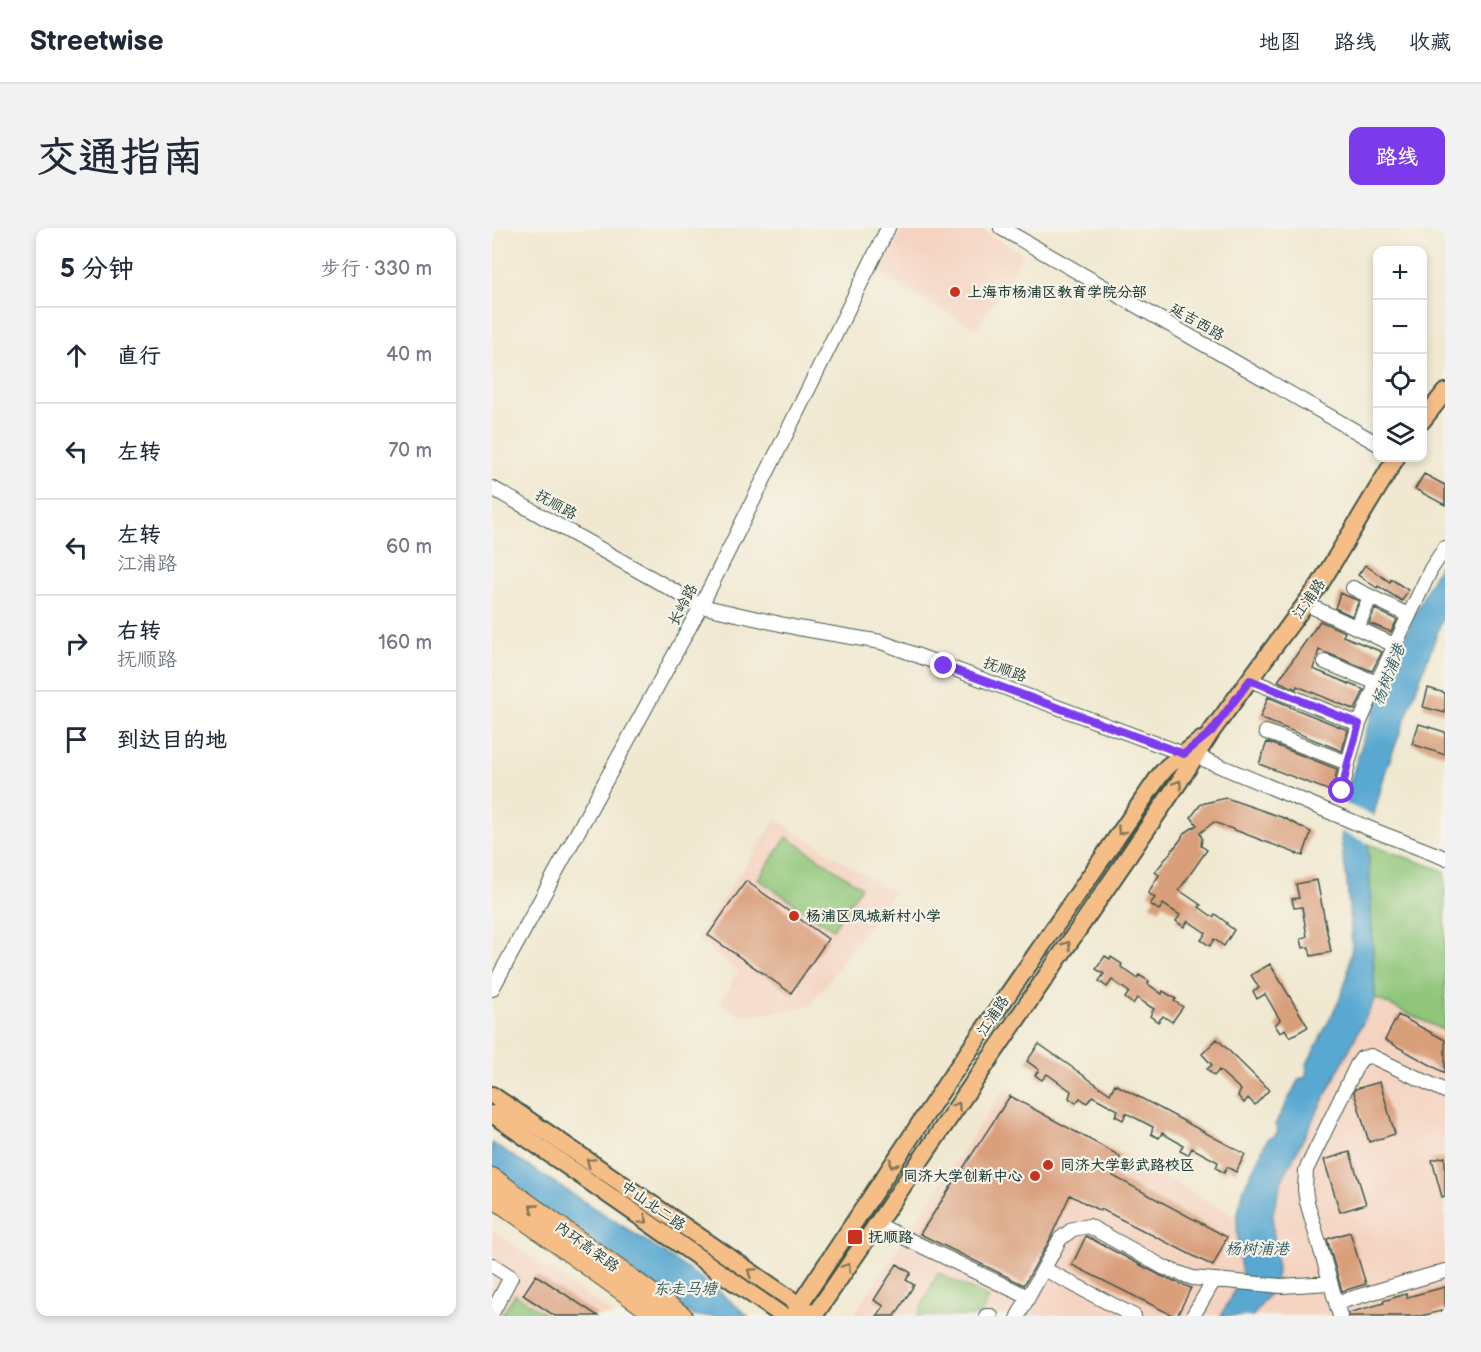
<!DOCTYPE html>
<html lang="zh">
<head>
<meta charset="utf-8">
<style>
  :root { --surface:#fff; --page:#f2f2f3; --text:#1f2937; --muted:#747a83; --line:#e0e1e3; --accent:#7c3aed }
  body { margin:0; font-family:"Balsamiq Sans","LXGW WenKai TC",sans-serif; background:var(--page); color:var(--text) }
  .controls { position:absolute; right:18px; top:18px; display:grid; overflow:hidden; border-radius:12px; box-shadow:0 3px 9px #0003 }
  .controls button { width:54px; height:54px; display:grid; place-items:center; padding:0; border:0; border-bottom:2px solid var(--line); background:var(--surface); color:var(--text); font:30px sans-serif }
  .stop { position:absolute; width:18px; height:18px; margin:-14px; border:4px solid #7c3aed; border-radius:50%; background:#fff }
  .stop.end { background:#7c3aed; border-color:#fff; box-shadow:0 2px 6px #0008 }
  .list { margin:0; padding:0; list-style:none }
  h2 { display:flex; justify-content:space-between; align-items:center; height:78px; margin:0; padding:0 24px; font-size:26px }
  h2 small { font-size:20px; font-weight:400; color:var(--muted) }
  .list li { display:grid; grid-template-columns:39px 1fr auto; gap:18px; align-items:center; box-sizing:border-box; height:96px; padding:0 24px; border-top:2px solid var(--line) }
  .list b { display:block; font-size:22px; white-space:nowrap }
  .list p { margin:0; font-size:20px; white-space:nowrap; color:var(--muted) }
  .list em { font-size:20px; font-style:normal; color:var(--muted) }
  .icon { flex:none; width:33px; height:33px; fill:none; stroke:currentColor; stroke-width:2; stroke-linecap:round; stroke-linejoin:round }
  .map { position:relative; flex:none; width:953px; height:1088px; overflow:hidden; border-radius:12px }
  header { display:flex; align-items:center; gap:36px; box-sizing:border-box; height:84px; padding:0 30px; background:var(--surface); border-bottom:2px solid var(--line) }
  header strong { font-size:28px }
  nav { display:flex; gap:33px; margin-inline-start:auto; font-size:21px }
  .intro { display:flex; align-items:center; justify-content:space-between; box-sizing:border-box; height:144px; padding:0 36px }
  h1 { margin:0; font-size:42px }
  .button { padding:15px 27px; border-radius:12px; background:var(--accent); color:#fff; font-size:21px; font-weight:700 }
  main { display:flex; gap:36px; padding:0 36px }
  aside { flex:1; background:var(--surface); border-radius:12px; box-shadow:0 3px 9px #0003 }
  .map>svg:first-child { display:block }
  .built { fill:#f5d3c1 }
  .green { fill:#8fc679; stroke:#578256; stroke-width:1.5 }
  .water { fill:#59a8d2; stroke:#3c7283; stroke-width:1.5 }
  .pier { fill:#f0e8d0 }
  .building { fill:#d99e7a }
  .lines { fill:none; stroke-linecap:round; stroke-linejoin:round }
  .minor-casing { stroke:#3e574b; stroke-width:16 }
  .major-casing { stroke:#3e574b; stroke-width:20 }
  .highway-casing { stroke:#3e574b; stroke-width:22 }
  .minor { stroke:#fff; stroke-width:14 }
  .major { stroke:#f6be87; stroke-width:16 }
  .highway { stroke:#f6be87; stroke-width:20 }
  .oneway { stroke:#807759 }
  .route { stroke:#7c3aed; stroke-width:8 }
  .poi-dot { fill:#c8321e; stroke:#f7f3e8; stroke-width:2 }
  .labels { text-anchor:middle; dominant-baseline:central; stroke-width:4.5; stroke-linejoin:round; paint-order:stroke }
  .poi-label { font-size:15px; font-weight:bold; fill:#1f3d34; stroke:#f7f3e8; text-anchor:start }
  .street-label { font-size:15px; fill:#1f3d34; stroke:#f7f3e8 }
  .water-label { font-size:16px; font-style:italic; fill:#305d63; stroke:#f7f3e8 }
</style>
</head>
<body>
<header>
<strong>Streetwise</strong>
<nav><a>地图</a><a>路线</a><a>收藏</a></nav>
</header>
<div class="intro"><h1>交通指南</h1><a class="button">路线</a></div>
<main>
<aside>
<h2>5 分钟<small>步行 · 330 m</small></h2>
<ul class="list">
<li><svg class="icon" aria-label="ahead" viewBox="0 0 24 24"><path d="M12 20V5M6 11l6-6 6 6"/></svg><div><b>直行</b></div><em>40 m</em></li>
<li><svg class="icon" aria-label="left" viewBox="0 0 24 24"><path d="M17 20v-9H6M10 6l-5 5 5 5"/></svg><div><b>左转</b></div><em>70 m</em></li>
<li><svg class="icon" aria-label="left" viewBox="0 0 24 24"><path d="M17 20v-9H6M10 6l-5 5 5 5"/></svg><div><b>左转</b><p>江浦路</p></div><em>60 m</em></li>
<li><svg class="icon" aria-label="right" viewBox="0 0 24 24"><path d="M7 20v-9h11M14 6l5 5-5 5"/></svg><div><b>右转</b><p>抚顺路</p></div><em>160 m</em></li>
<li><svg class="icon" aria-label="arrive" viewBox="0 0 24 24"><path d="M6 21V4h12l-3 4 3 4H6"/></svg><div><b>到达目的地</b></div></li>
</ul>
</aside>
<div class="map">
<svg width="953" height="1088" viewBox="0 0 953 1088">
  <rect width="100%" height="100%" fill="#f7f3e8"/>
  <filter id="ink" filterUnits="userSpaceOnUse"><feTurbulence type="fractalNoise" baseFrequency=".0167" numOctaves="2"/><feDisplacementMap in="SourceGraphic" scale="12" xChannelSelector="R" yChannelSelector="G"/><feConvolveMatrix kernelMatrix="1 2 1 2 8 2 1 2 1" color-interpolation-filters="sRGB"/></filter>
  <filter id="wash" filterUnits="userSpaceOnUse"><feTurbulence type="fractalNoise" baseFrequency=".008" numOctaves="4" result="noise"/><feDisplacementMap in="SourceGraphic" scale="24" xChannelSelector="R" yChannelSelector="G"/><feGaussianBlur stdDeviation="1.35" result="paint"/><feColorMatrix in="noise" values="0 0 0 0 0 0 0 0 0 0 0 0 0 0 0 0 0 1.4 0 .05"/><feComposite in="paint" operator="in"/></filter>
  <g filter="url(#wash)">
    <rect width="100%" height="100%" fill="#f0e8d0"/>
    <path class="built" d="M410 0H486L532 26 484 101 449 82 388 45Z
      M284 591 401 665 319 777 295 783 271 786H247L228 776 246 743 205 711Z
      M883 770 953 803V1088L361 1087 513 860 745 989 781 984 790 952Z
      M0 1002 123 1088H0Z"/>
    <path class="green" d="M295 609 369 659 341 701 266 651Z
      M876 616 953 643V803L883 770Z
      M446 1045 497 1070 488 1088H425Z
      M23 1066 56 1088H9Z"/>
    <path class="water" d="M953 329V386L950 392 893 545 882 586 876 616 883 771 790 952 781 984V999L784 1025 785 1045 779 1063 761 1088H729L750 1048 746 1021 745 989 752 960 776 910 781 909 786 904 785 900 783 897 807 851 814 849 815 836 847 773 855 750 860 718 855 654 849 612 857 559 872 509 883 480 923 386 940 351Z
      M0 915 149 1010 223 1060 256 1088H202L0 947Z"/>
    <path class="pier" d="M854 576 883 588 878 616 849 604Z"/>
    <g id="blocks">
      <path class="building" d="M932 246 953 257V277L923 261Z
        M873 337 898 354 899 351 916 362 910 373 886 358 885 360 866 347Z
        M848 365 867 373 860 388 843 380Z
        M883 381 905 392 899 404 877 395Z
        M828 393 853 404 851 408 890 424 880 443 827 422 821 441 872 462 863 482 805 458 804 461 786 453Z
        M936 460 953 465V485L931 479Z
        M776 469 798 478V479L856 502 850 523 768 490Z
        M927 496 953 504V527L920 516Z
        M775 514 845 541 841 564 767 536Z
        M734 570 792 590 819 604 811 628 722 594 708 605 710 610 709 618 715 622 687 662 709 677 707 679 721 689 723 686 735 695 734 696 742 702 732 718 722 711 718 718 709 712 714 705 696 693 692 699 684 693 688 687 671 676 667 682 658 676 663 670 656 665 667 647 663 644 689 611 691 606 705 597 699 589 709 576Z
        M825 652 839 724 819 728 817 719 811 720 809 711 815 708 810 679 802 680 800 671 807 670 804 656Z
        M254 653 336 711 299 765 216 707Z
        M613 728 618 731 619 729 630 736 629 739 645 750 647 747 657 753 656 756 670 766 671 763 684 771 682 773 691 779 680 794 671 788 666 794 658 788 662 781 645 770 641 776 633 770 637 764 620 752 615 759 607 753 612 746 604 741Z
        M778 736 816 799 798 809 793 801 788 805 783 797 788 792 773 766 765 771 761 763 767 760 759 747Z
        M906 787 953 812V845L893 812Z
        M725 811 777 862 763 877 756 870 752 875 746 868 749 862 727 842 722 848 715 841 720 837 710 826Z
        M547 816 618 866 623 856 753 926 744 944 735 939 732 945 724 940 726 934 700 920 696 927 688 923 691 917 670 905 667 910 659 906 661 899 634 885 631 892 623 888 626 882 600 868 595 875 588 870 584 875 577 870 579 863 555 846 550 852 543 847 547 842 535 833Z
        M888 854 903 906 877 914 862 864 863 861Z
        M518 868 628 928 621 948 735 1009 721 1038 609 981 608 983 578 967 557 1013 532 1057 428 1006Z
        M858 924 874 976 848 984 832 932Z
        M953 929V968L950 969 940 932Z
        M858 1004 874 1056 850 1063 835 1011Z
        M594 1008 669 1048 699 1060 685 1088H682L580 1037Z
        M405 1036 419 1045 414 1052 422 1057 403 1088H385L392 1078 382 1072Z
        M44 1047 106 1088H63L31 1067Z
        M953 1059V1082L929 1088H857L856 1085 892 1075 891 1073 914 1066 915 1069Z"/>
    </g>
  </g>
  <g filter="url(#ink)">
    <use href="#blocks" fill-opacity="0" stroke="#3e574b" stroke-width="1.5"/>
    <g class="lines">
      <g class="minor-casing">
        <path id="minor" d="M509 0 886 216
          M0 260 209 378 306 400 389 414 692 526 704 528 881 602 953 630
          M861 360 916 387
          M814 376 902 417
          M865 400 878 369
          M833 434 885 455
          M758 452 867 496
          M774 504 856 535
          M850 563 856 535 867 496 885 455 939 341 953 320
          M0 761 209 378 396 0
          M384 996 536 1069
          M0 1037 19 1049 0 1085
          M552 1041 642 1088
          M844 1075 953 1043
          M494 1088H499
          M526 1088 568 1011 581 1001 597 998 673 1040 701 1050 789 1058 838 1055
          M701 1088 722 1052
          M848 1088 815 974 813 962 814 942 865 837 870 830 879 828 953 863"/>
      </g>
      <g class="major-casing">
        <path id="major" d="M930 193 953 164
          M0 867 316 1083
          M0 886 291 1088
          M300 1088 454 856 668 547 676 538 709 512
          M322 1088 687 554 719 504 828 356 904 230"/>
      </g>
      <g class="highway-casing">
        <path id="highway" d="M0 950 190 1088
          M0 968 166 1088"/>
      </g>
      <use href="#minor" class="minor"/>
      <use href="#major" class="major"/>
      <use href="#highway" class="highway"/>
    </g>
    <defs><path id="oneway-chevron" d="M-2-3.5L2.5 0L-2 3.5" fill="none" stroke-width="1.6" stroke-linecap="round" stroke-linejoin="round" transform="scale(1.5)"/></defs>
    <g class="oneway">
      <use href="#oneway-chevron" transform="translate(686 556) rotate(-56)"/>
      <use href="#oneway-chevron" transform="translate(629 603) rotate(125)"/>
      <use href="#oneway-chevron" transform="translate(575 717) rotate(-56)"/>
      <use href="#oneway-chevron" transform="translate(465 878) rotate(-56)"/>
      <use href="#oneway-chevron" transform="translate(98 934) rotate(-145)"/>
      <use href="#oneway-chevron" transform="translate(401 936) rotate(124)"/>
      <use href="#oneway-chevron" transform="translate(41 980) rotate(-144)"/>
      <use href="#oneway-chevron" transform="translate(152 992) rotate(35)"/>
      <use href="#oneway-chevron" transform="translate(355 1039) rotate(-56)"/>
      <use href="#oneway-chevron" transform="translate(259 1044) rotate(-146)"/>
    </g>
  </g>
  <g class="lines" filter="url(#ink)">
    <path class="route" d="M452 438 692 526 719 504 758 452 867 496 856 535 850 563"/>
  </g>
  <g class="poi-dot">
    <circle cx="463" cy="64" r="6"/>
    <circle cx="302" cy="688" r="6"/>
    <circle cx="556" cy="937" r="6"/>
    <circle cx="543" cy="948" r="6"/>
    <rect x="355" y="1001" width="16" height="16" rx="3"/>
  </g>
  <g class="labels">
    <g class="poi-label">
      <text x="475" y="64">上海市杨浦区教育学院分部</text>
      <text x="314" y="688">杨浦区凤城新村小学</text>
      <text x="568" y="937">同济大学彰武路校区</text>
      <text x="531" y="948" text-anchor="end">同济大学创新中心</text>
      <text x="376" y="1009">抚顺路</text>
    </g>
    <g class="street-label">
      <text transform="translate(705 94) rotate(30)">延吉西路</text>
      <text transform="translate(64 277) rotate(29)">抚顺路</text>
      <text transform="translate(817 371) rotate(-55)">江浦路</text>
      <text transform="translate(191 377) rotate(-62)">长岭路</text>
      <text transform="translate(513 442) rotate(20)">抚顺路</text>
      <text transform="translate(501 788) rotate(-56)">江浦路</text>
      <text transform="translate(161 978) rotate(35)">中山北二路</text>
      <text transform="translate(95 1019) rotate(36)">内环高架路</text>
    </g>
    <g class="water-label">
      <text transform="translate(897 447) rotate(-69)">杨树浦港</text>
      <text x="765" y="1021">杨树浦港</text>
      <text x="193" y="1061">东走马塘</text>
    </g>
  </g>
</svg>
<div class="controls">
<button>+</button>
<button>−</button>
<button><svg class="icon" aria-label="locate" viewBox="0 0 24 24"><circle cx="12" cy="12" r="6"/><path d="M12 2v4M12 18v4M2 12h4M18 12h4"/></svg></button>
<button><svg class="icon" aria-label="layers" viewBox="0 0 24 24"><path d="M12 4l9 5-9 5-9-5zM3 14l9 5 9-5"/></svg></button>
</div>
<div class="stop" style="left:850px;top:563px"></div>
<div class="stop end" style="left:452px;top:438px"></div>
</div>
</main>
</body>
</html>
